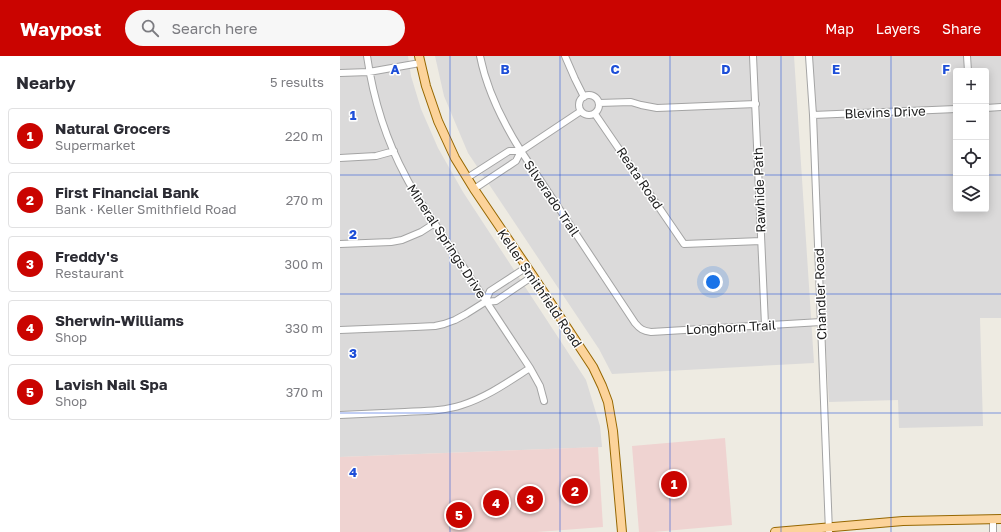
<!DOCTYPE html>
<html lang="en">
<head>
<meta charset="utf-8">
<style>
  :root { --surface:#fff; --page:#f7f7f7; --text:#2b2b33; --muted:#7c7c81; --line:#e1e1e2; --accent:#ca0400 }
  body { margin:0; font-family:"Golos Text",sans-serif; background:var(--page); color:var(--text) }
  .controls { position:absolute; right:12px; top:12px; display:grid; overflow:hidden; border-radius:4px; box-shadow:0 2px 10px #0003 }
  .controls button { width:36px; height:36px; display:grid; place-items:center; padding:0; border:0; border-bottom:1px solid var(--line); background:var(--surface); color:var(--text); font:20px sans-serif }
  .you { position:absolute; left:373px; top:226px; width:14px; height:14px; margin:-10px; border:3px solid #fff; border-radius:50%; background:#1a73e8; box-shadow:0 0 0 6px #1a73e833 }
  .badge { display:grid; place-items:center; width:26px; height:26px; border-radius:50%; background:var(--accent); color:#fff; font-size:13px; font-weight:700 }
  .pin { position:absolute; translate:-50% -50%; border:2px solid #fff; box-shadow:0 1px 4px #0006 }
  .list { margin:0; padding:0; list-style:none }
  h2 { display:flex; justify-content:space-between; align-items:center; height:52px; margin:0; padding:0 16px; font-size:17px }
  h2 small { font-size:13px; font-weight:400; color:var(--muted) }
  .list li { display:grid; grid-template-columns:26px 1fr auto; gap:12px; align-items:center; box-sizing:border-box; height:56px; margin:0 8px 8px; padding:0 8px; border:1px solid var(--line); border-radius:4px }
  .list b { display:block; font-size:15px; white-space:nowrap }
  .list p { margin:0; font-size:13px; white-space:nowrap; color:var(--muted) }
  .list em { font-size:13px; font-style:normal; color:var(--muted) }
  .icon { flex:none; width:22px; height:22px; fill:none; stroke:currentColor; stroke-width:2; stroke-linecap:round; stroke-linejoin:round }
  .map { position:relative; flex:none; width:661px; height:476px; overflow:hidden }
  header { display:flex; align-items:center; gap:24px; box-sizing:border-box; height:56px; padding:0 20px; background:var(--accent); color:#fff }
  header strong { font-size:19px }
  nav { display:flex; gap:22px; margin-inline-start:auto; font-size:14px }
  .search { width:280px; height:36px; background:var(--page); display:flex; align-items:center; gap:10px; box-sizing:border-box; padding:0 14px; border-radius:22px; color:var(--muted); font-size:15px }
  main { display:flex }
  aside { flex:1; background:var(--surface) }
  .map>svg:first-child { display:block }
  .residential { fill:#dbdada; fill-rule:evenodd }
  .commercial { fill:#efd3d1 }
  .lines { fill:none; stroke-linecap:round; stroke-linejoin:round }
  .minor-casing { stroke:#a4a4a4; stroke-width:8 }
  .major-casing { stroke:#966700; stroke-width:10 }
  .minor { stroke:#fff; stroke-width:6 }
  .major { stroke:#fcd39a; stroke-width:8 }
  .grid { fill:none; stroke:#1d4ed8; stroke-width:1; stroke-opacity:0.55 }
  .labels { text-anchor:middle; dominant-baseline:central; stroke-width:3; stroke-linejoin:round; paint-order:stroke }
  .street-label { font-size:13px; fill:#1d1d1d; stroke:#fff }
  .grid-label { font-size:13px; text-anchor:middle; font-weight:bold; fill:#1d4ed8; stroke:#fff; stroke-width:3; stroke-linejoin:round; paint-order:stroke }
</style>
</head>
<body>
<header>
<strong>Waypost</strong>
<div class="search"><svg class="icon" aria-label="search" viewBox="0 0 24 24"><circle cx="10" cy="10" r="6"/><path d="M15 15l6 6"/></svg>Search here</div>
<nav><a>Map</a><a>Layers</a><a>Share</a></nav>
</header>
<main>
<aside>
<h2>Nearby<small>5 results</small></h2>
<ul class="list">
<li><span class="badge">1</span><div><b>Natural Grocers</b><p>Supermarket</p></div><em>220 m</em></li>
<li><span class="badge">2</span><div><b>First Financial Bank</b><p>Bank · Keller Smithfield Road</p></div><em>270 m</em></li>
<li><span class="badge">3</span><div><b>Freddy's</b><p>Restaurant</p></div><em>300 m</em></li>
<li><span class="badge">4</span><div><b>Sherwin-Williams</b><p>Shop</p></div><em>330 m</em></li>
<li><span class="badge">5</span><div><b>Lavish Nail Spa</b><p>Shop</p></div><em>370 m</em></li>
</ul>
</aside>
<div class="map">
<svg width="661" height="476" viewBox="0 0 661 476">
  <rect width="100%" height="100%" fill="#eeebe2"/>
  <path class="residential" d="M0 0H68L71 20 81 53 98 92 123 136 246 324 260 370 262 391 0 401Z
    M95 0H454L474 307 272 318 259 293 128 97 104 40Z
    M469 0H661V262H640L643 370 559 372 558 344 489 346ZM616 15H646V153H616Z"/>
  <path class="commercial" d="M385 382 392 469 314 476H299L292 390Z
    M258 391 263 471 197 476H0V401Z"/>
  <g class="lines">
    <g class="minor-casing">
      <path id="minor" d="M27 0C33 41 46 84 66 121 70 129 75 137 80 145L190 312 200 330 204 345
        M140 0C147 35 162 65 181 95L295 267C300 273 303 275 311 276L481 266
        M225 0 235 23 244 41
        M413 0 425 269
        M469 0 473 59 489 476
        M627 0 628 15
        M0 17 29 16 80 7
        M239 49a10 10 0 1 1 20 0a10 10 0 1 1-20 0Z
        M259 47 291 46 301 49 317 52 416 48
        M646 52 661 51
        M255 58 344 188 421 185
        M473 59 616 53
        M0 102 36 100 54 95
        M127 122 169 95H181
        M134 133 176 105 181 95 241 55
        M0 188 51 186 62 184 81 176 95 167
        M145 246 150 235 187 211
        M0 274 75 271 95 270 104 268 115 264 126 258 145 246 156 245 193 220
        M0 359C22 358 43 357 65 356 84 355 104 355 122 349 147 341 168 326 190 312
        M653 463V476"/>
    </g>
    <g class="major-casing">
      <path id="major" d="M79 0 86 30 98 65 115 102 134 133 193 220 253 311 262 330 268 346 273 375 282 476
        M435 476 563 465 661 463"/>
    </g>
    <use href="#minor" class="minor"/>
    <use href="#major" class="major"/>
  </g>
  <path class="grid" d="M110 0V476M220 0V476M330 0V476M441 0V476M551 0V476M0 119H616M646 119H661M0 238H661M0 357H661"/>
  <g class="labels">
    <g class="street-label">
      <text transform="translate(545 56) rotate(-2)">Blevins Drive</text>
      <text transform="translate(300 122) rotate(56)">Reata Road</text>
      <text transform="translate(419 134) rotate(-92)">Rawhide Path</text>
      <text transform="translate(212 142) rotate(56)">Silverado Trail</text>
      <text transform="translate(107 185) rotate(57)">Mineral Springs Drive</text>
      <text transform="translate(200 232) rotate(56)">Keller Smithfield Road</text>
      <text transform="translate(480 238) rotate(-92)">Chandler Road</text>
      <text transform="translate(391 271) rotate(-3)">Longhorn Trail</text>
    </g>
  </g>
  <g class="grid-label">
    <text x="55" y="18">A</text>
    <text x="165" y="18">B</text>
    <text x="275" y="18">C</text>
    <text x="386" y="18">D</text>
    <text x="496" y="18">E</text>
    <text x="606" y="18">F</text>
    <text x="13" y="64">1</text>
    <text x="13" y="183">2</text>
    <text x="13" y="302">3</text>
    <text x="13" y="421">4</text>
  </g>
</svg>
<div class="controls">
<button>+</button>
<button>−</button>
<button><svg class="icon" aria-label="locate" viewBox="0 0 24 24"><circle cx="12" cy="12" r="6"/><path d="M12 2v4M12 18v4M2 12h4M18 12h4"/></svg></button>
<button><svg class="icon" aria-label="layers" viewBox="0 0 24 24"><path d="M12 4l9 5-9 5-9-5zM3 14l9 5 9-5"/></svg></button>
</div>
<div class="you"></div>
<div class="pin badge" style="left:334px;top:428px">1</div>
<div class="pin badge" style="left:235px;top:435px">2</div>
<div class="pin badge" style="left:190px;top:443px">3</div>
<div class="pin badge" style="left:156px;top:447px">4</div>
<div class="pin badge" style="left:119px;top:459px">5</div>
</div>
</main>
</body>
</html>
